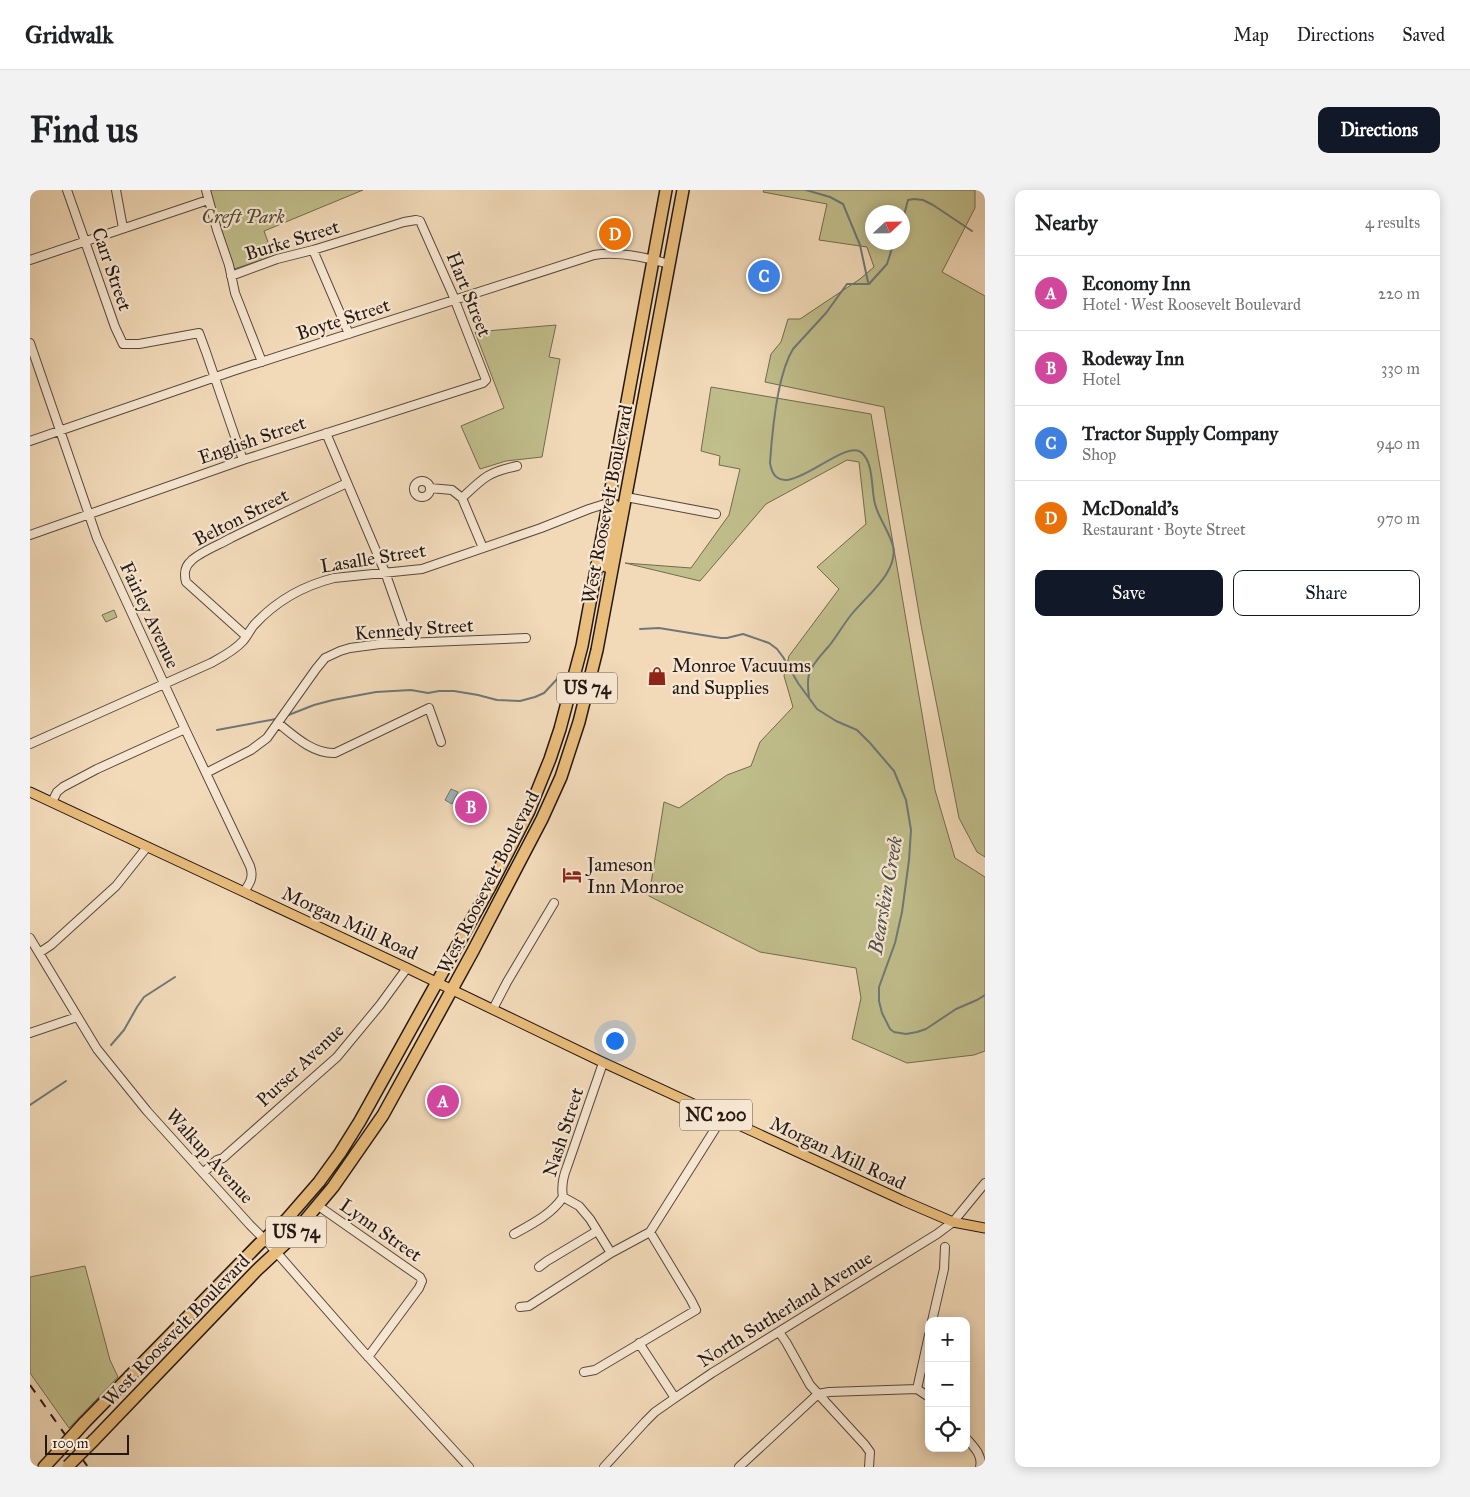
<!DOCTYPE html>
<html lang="en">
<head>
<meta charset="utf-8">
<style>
  :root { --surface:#fff; --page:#f2f2f2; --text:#202124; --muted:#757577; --line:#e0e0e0; --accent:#111827 }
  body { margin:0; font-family:"IM FELL Great Primer",serif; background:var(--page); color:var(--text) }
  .controls { position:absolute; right:15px; bottom:15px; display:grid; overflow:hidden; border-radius:10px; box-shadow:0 2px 12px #0003 }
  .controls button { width:45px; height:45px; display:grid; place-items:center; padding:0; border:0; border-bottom:1px solid var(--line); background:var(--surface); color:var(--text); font:25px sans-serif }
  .compass { position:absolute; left:835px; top:15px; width:45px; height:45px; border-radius:50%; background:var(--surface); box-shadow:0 2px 12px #0003; rotate:68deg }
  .scale { position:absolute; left:15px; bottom:12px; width:84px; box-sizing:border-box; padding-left:5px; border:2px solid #241814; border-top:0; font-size:14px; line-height:18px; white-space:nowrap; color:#241814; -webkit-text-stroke:4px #f7e7d2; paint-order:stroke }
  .you { position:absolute; left:584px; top:850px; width:18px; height:18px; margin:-12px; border:4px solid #fff; border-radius:50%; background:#1a73e8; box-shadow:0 0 0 8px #1a73e833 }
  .badge { display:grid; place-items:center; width:32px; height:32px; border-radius:50%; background:var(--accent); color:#fff; font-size:16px; font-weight:700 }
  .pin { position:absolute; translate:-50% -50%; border:2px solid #fff; box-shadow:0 1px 5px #0006 }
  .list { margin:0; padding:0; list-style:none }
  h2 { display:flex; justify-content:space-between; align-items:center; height:65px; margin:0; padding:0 20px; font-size:21px }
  h2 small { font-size:16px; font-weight:400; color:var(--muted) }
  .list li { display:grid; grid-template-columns:32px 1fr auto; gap:15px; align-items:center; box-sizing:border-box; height:75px; padding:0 20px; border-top:1px solid var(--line) }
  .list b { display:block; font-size:19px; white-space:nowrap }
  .list p { margin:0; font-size:16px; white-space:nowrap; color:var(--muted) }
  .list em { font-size:16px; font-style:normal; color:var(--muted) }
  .actions { display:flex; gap:10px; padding:15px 20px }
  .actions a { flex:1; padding:11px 0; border:1px solid var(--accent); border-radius:10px; text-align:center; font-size:18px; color:var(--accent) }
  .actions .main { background:var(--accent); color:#fff }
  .icon { flex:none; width:28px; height:28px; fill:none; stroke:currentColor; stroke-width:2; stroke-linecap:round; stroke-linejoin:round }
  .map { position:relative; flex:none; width:955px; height:1277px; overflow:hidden; border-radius:10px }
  header { display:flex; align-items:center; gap:30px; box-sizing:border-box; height:70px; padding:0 25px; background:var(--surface); border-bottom:1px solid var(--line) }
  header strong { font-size:24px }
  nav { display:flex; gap:28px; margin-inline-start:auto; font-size:18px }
  .intro { display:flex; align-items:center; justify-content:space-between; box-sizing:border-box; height:120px; padding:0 30px }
  h1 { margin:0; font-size:35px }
  .button { padding:12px 22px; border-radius:10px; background:var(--accent); color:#fff; font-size:18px; font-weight:700 }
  main { display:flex; gap:30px; padding:0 30px }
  aside { flex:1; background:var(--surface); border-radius:10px; box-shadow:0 2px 12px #0003 }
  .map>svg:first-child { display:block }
  .green { fill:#c0be8b; stroke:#726b50; fill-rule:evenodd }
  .water { fill:#9fb8ba; stroke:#6e7878 }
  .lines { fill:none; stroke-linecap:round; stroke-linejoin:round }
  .stream { stroke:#6e7878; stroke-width:2 }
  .minor-casing { stroke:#58483d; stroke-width:10 }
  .major-casing { stroke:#241814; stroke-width:11 }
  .highway-casing { stroke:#241814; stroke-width:14 }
  .minor { stroke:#f7e7d2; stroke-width:8 }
  .major { stroke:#e9bd7c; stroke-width:9 }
  .highway { stroke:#e9bd7c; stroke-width:11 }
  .rail { stroke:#241814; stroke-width:2; stroke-dasharray:9 9; stroke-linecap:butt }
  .highway-bridge-casing { stroke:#241814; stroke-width:14; stroke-linecap:butt }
  .highway-bridge { stroke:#e9bd7c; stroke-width:11 }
  .labels { text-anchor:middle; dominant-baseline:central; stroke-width:4.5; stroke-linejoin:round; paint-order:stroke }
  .shield { fill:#f7e7d2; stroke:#63564d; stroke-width:1 }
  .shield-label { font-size:18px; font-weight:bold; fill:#241814 }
  .park-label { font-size:19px; font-style:italic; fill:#534a38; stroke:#f7e7d2 }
  .street-label { font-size:19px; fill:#241814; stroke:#f7e7d2 }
  .poi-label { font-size:19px; fill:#241814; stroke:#f7e7d2; text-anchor:start }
  .water-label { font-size:20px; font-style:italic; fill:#4f504e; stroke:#f7e7d2 }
</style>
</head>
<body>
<header>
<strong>Gridwalk</strong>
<nav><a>Map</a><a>Directions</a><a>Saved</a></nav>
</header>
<div class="intro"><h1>Find us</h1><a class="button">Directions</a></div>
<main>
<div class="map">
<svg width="955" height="1277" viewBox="0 0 955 1277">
  <rect width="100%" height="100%" fill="#f2dab9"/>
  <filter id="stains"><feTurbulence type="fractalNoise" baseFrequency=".004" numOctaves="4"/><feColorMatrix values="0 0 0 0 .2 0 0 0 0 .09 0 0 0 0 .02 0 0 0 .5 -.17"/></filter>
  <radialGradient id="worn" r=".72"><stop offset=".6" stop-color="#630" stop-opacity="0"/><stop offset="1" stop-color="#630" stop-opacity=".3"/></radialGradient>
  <path class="green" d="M179 0H333L234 41 243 66 204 79Z
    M734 0H945V18L912 82 955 106V667L947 662 929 628 891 435 854 217 735 192 741 164 751 152 758 129H770L830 89 844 77 837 57 789 50 797 14 733 2ZM842 22H872V52H842Z
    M526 135 519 167 530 169 512 267 476 271 450 279 431 236 474 218 445 142Z
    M681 197 841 224 905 600 925 668 955 687V861L944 865 877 873 822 849 831 808 826 778 730 762 619 706 634 612 649 618 697 585 721 576 730 552 763 517 754 486 759 466 809 399 787 377 836 334 829 272 817 270 736 314 670 391 595 373 661 378 699 325 710 279 689 275 690 266 671 261Z
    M84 420 87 427 76 432 72 425Z
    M55 1076 80 1170 88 1187 39 1238 0 1183V1087Z"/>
  <path class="water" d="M421 599 428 602 422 614 415 610Z"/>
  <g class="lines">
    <path class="stream" d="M776 0 800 7 813 14 830 55 838 92
      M872 33 878 10 884 9 893 10 903 15 942 41
      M610 439 629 438 691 448H697L713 444 739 453 747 459 753 467 768 493 787 519 806 531 827 540 840 553 864 581 876 610 881 640 879 670 872 722 865 753 849 797V811L852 823 860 839 864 842 876 844 887 842 896 839 926 819 947 810 955 805
      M779 507C778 500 777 492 779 484 782 474 792 464 799 456 807 446 813 435 821 425 835 407 869 382 863 356 859 341 849 329 845 314 841 299 844 274 832 263 813 245 748 323 740 273 742 243 747 185 763 159L796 123 817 94H839L857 74 864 52
      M256 526 284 515 303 510 346 502 381 500 398 503 409 501H424L448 505 467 510 490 511 505 507 514 503 529 487
      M187 540 246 529
      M81 855 94 840 107 817 114 807 145 787
      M0 915 36 891"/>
    <g class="minor-casing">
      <path id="minor" d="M37 0 85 137 93 154H109L169 143 176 162 213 270
        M86 0 93 38
        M176 0 187 40 199 75 205 103 232 172
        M283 60 319 144
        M0 70 178 10
        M0 153 67 348 155 539 220 676C224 687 220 693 214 702
        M296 243 355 382 380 453
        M0 251 203 181 564 65C588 61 615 67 639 74
        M384 299a8 8 0 1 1 16 0a8 8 0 1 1-16 0Z
        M400 298 422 300 432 308 453 358
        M596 307 686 324
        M432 308C453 288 458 282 487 276
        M0 345 213 270 453 193 456 190 422 103 390 31 386 30 374 32 283 60 247 69 201 86
        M216 446 156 392C154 384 154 377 161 371 168 363 191 354 201 348 240 329 278 311 317 293
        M248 533C264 546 283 564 305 563L399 518 411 552
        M0 554 181 473C192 467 204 461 213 451 217 446 220 440 224 435 246 411 272 396 304 388L392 379 511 338 559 319 578 313
        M176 583 221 560 237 548 286 479 295 468 310 461 320 458 350 454 496 448
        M22 612 27 602 33 597 67 579 155 539
        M0 748 67 859 117 921 220 1035 240 1055 332 1160 439 1277
        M9 763 21 755 86 696 117 657
        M463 819 477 792 524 713
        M0 843 47 827
        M573 873 537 977C533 987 531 996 533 1007L549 1016 560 1029 581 1063
        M173 983 187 970 193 968 307 867 350 815 377 778
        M287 1015 390 1087 392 1091 389 1098 338 1167
        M484 1044C502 1034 522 1024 533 1007
        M509 1077 517 1071 567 1041
        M490 1117 499 1116 581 1063 620 1042 692 928
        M902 1131 914 1079 915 1057
        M749 1142 756 1152 780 1195 835 1255 840 1262 839 1277
        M899 1145 887 1199 899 1207
        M609 1153 645 1208
        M554 1182 565 1180 666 1120 661 1110 620 1042
        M936 1248C943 1256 953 1265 950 1277
        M574 1277 615 1232 625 1222 645 1208 682 1183 907 1044 923 1032 955 993
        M709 1277 788 1204 799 1202 887 1199"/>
    </g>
    <g class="major-casing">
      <path id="major" d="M0 602 377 778 570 871 874 1011 923 1032 955 1038"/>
    </g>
    <g class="highway-casing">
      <path id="highway" d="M576 376 585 320V316L582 314
        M54 1233 229 1054 256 1030 289 992 310 963 330 931 461 695 499 621 520 569 530 539 552 456 636 0
        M64 1250 227 1080 256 1053 303 997 353 925 443 761 512 629 531 587 549 532 567 460 653 0
        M14 1277 27 1263"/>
    </g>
    <use href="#minor" class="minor"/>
    <use href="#major" class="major"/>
    <use href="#highway" class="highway"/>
    <path class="rail" d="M0 1195 58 1277"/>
    <g class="highway-bridge-casing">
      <path id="highway-bridge" d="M27 1263 54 1233
        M38 1276 64 1250"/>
    </g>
    <use href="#highway-bridge" class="highway-bridge"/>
  </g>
  <defs>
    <g id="shop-bare" transform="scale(1.5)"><path d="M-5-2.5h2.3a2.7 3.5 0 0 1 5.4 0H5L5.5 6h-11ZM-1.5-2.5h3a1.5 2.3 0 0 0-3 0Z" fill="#8f2418" stroke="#f7e7d2" stroke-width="2.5" paint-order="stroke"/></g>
    <g id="hotel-bare" transform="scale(1.5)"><path d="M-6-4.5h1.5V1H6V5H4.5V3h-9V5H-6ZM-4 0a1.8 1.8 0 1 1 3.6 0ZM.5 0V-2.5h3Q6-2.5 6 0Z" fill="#8f2418" stroke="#f7e7d2" stroke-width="2.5" paint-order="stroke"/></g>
  </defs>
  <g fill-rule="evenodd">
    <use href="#shop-bare" x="627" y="486"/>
    <use href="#hotel-bare" x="542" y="685"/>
  </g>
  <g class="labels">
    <g class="shield">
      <rect x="527" y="482.5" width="60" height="31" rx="4"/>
      <rect x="650" y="909.5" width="72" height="31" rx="4"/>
      <rect x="236" y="1026.5" width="60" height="31" rx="4"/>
    </g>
    <g class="shield-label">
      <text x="557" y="498">US 74</text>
      <text x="686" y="925">NC 200</text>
      <text x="266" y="1042">US 74</text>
    </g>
    <g class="park-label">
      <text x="213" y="26">Creft Park</text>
    </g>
    <g class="street-label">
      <text transform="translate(262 50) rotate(-17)">Burke Street</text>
      <text transform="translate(82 79) rotate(71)">Carr Street</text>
      <text transform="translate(439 104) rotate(68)">Hart Street</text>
      <text transform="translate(313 129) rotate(-18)">Boyte Street</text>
      <text transform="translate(222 250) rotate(-19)">English Street</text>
      <text transform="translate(577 314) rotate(-79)">West Roosevelt Boulevard</text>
      <text transform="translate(211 327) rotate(-27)">Belton Street</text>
      <text transform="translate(343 368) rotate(-9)">Lasalle Street</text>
      <text transform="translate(120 425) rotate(65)">Fairley Avenue</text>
      <text transform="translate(384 439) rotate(-4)">Kennedy Street</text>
      <text transform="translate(458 692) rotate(-63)">West Roosevelt Boulevard</text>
      <text transform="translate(320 733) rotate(25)">Morgan Mill Road</text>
      <text transform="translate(270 875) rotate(-43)">Purser Avenue</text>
      <text transform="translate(533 942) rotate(-72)">Nash Street</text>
      <text transform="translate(808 963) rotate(25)">Morgan Mill Road</text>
      <text transform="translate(180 966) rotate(48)">Walkup Avenue</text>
      <text transform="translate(351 1040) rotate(35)">Lynn Street</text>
      <text transform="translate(755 1119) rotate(-32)">North Sutherland Avenue</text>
      <text transform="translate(146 1140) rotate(-46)">West Roosevelt Boulevard</text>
    </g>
    <g class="poi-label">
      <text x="642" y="475">Monroe Vacuums<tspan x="642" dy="22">and Supplies</tspan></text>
      <text x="557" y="674">Jameson<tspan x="557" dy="22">Inn Monroe</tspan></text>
    </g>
    <g class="water-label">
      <text transform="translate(855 705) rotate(-80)">Bearskin Creek</text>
    </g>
  </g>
  <rect width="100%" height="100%" filter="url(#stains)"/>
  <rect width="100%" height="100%" fill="url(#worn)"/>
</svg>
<div class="controls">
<button>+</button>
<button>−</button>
<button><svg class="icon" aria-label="locate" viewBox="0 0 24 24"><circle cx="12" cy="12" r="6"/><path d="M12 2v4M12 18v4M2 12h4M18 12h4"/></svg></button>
</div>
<svg class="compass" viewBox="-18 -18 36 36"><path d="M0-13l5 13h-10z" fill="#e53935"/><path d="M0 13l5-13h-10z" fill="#757577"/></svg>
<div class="scale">100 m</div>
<div class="you"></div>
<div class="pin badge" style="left:413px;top:911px;background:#d1479c">A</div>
<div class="pin badge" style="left:441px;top:617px;background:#d1479c">B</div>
<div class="pin badge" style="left:734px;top:86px;background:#3f7fe0">C</div>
<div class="pin badge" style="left:585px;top:44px;background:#e8710a">D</div>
</div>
<aside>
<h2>Nearby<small>4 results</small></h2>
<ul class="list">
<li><span class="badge" style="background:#d1479c">A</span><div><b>Economy Inn</b><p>Hotel · West Roosevelt Boulevard</p></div><em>220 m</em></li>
<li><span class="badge" style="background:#d1479c">B</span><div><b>Rodeway Inn</b><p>Hotel</p></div><em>330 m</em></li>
<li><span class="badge" style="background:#3f7fe0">C</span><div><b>Tractor Supply Company</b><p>Shop</p></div><em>940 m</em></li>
<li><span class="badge" style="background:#e8710a">D</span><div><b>McDonald's</b><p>Restaurant · Boyte Street</p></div><em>970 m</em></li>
</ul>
<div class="actions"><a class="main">Save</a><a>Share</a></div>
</aside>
</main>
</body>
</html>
